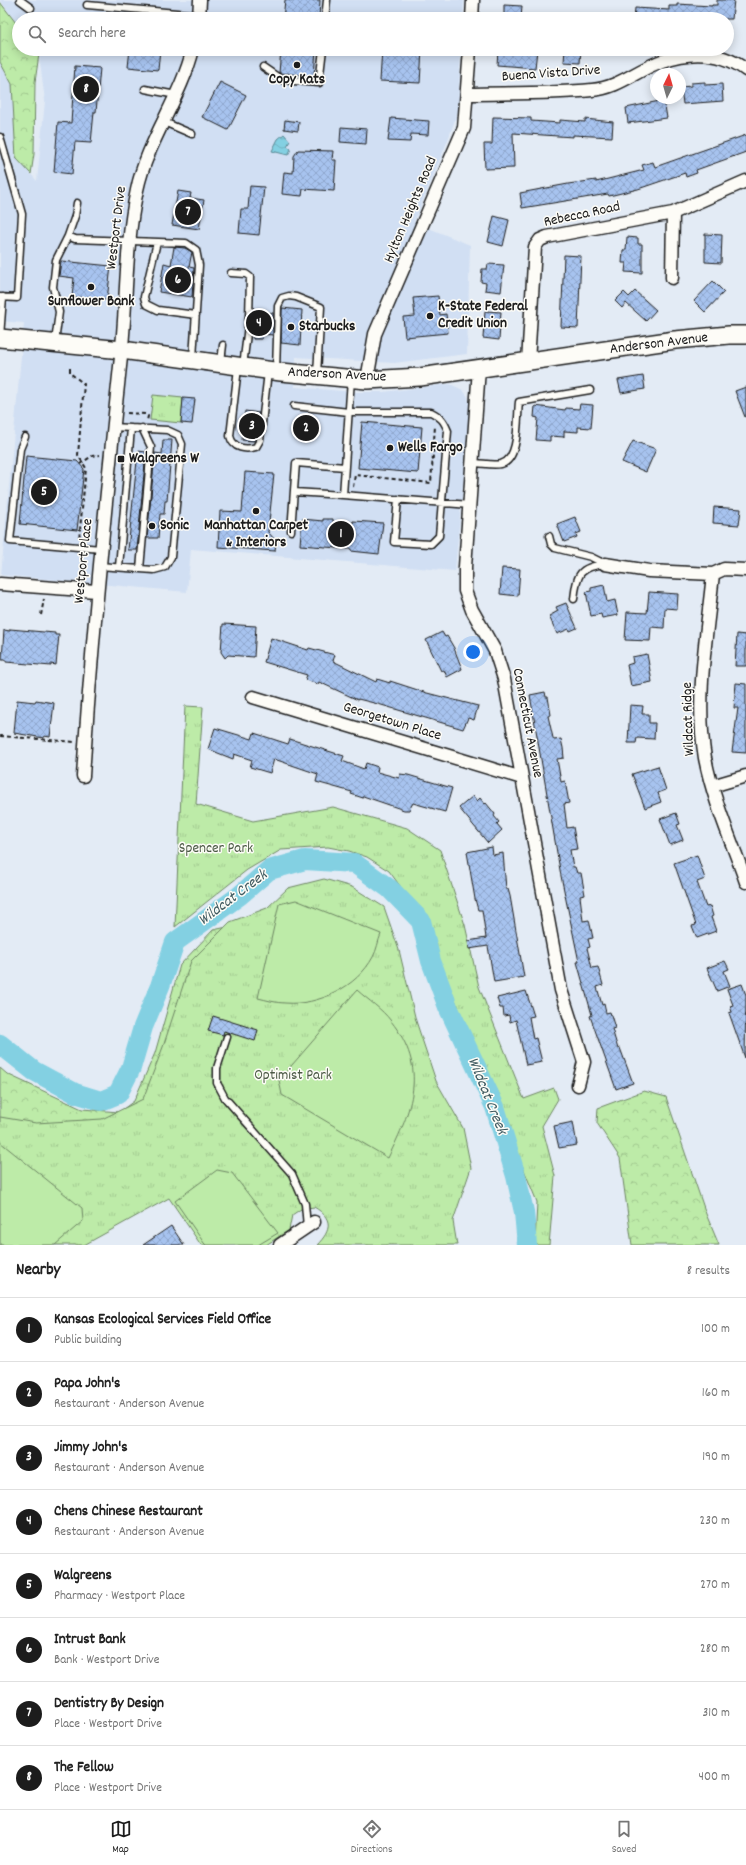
<!DOCTYPE html>
<html lang="en">
<head>
<meta charset="utf-8">
<style>
  :root { --surface:#fff; --page:#f2f2f2; --text:#222; --muted:#767676; --line:#e0e0e0; --accent:#1c1c1c }
  body { margin:0; font-family:Dekko,sans-serif; background:var(--page); color:var(--text) }
  .compass { position:absolute; left:650px; top:68px; width:36px; height:36px; border-radius:50%; background:var(--surface); box-shadow:0 2px 10px #0003; rotate:5deg }
  .you { position:absolute; left:473px; top:652px; width:14px; height:14px; margin:-10px; border:3px solid #fff; border-radius:50%; background:#1a73e8; box-shadow:0 0 0 6px #1a73e833 }
  .badge { display:grid; place-items:center; width:26px; height:26px; border-radius:50%; background:var(--accent); color:#fff; font-size:13px; font-weight:700 }
  .pin { position:absolute; translate:-50% -50%; border:2px solid #fff; box-shadow:0 1px 4px #0006 }
  .list { margin:0; padding:0; list-style:none }
  h2 { display:flex; justify-content:space-between; align-items:center; height:52px; margin:0; padding:0 16px; font-size:17px }
  h2 small { font-size:13px; font-weight:400; color:var(--muted) }
  .list li { display:grid; grid-template-columns:26px 1fr auto; gap:12px; align-items:center; box-sizing:border-box; height:64px; padding:0 16px; border-top:1px solid var(--line) }
  .list b { display:block; font-size:15px; white-space:nowrap }
  .list p { margin:0; font-size:13px; white-space:nowrap; color:var(--muted) }
  .list em { font-size:13px; font-style:normal; color:var(--muted) }
  .icon { flex:none; width:22px; height:22px; fill:none; stroke:currentColor; stroke-width:2; stroke-linecap:round; stroke-linejoin:round }
  .map { position:relative; flex:none; width:746px; height:1245px; overflow:hidden }
  .search { position:absolute; background:var(--surface); box-shadow:0 2px 10px #0003; left:12px; right:12px; top:12px; height:44px; display:flex; align-items:center; gap:10px; box-sizing:border-box; padding:0 14px; border-radius:22px; color:var(--muted); font-size:15px }
  .sheet { height:564px; background:var(--surface) }
  nav { display:flex; justify-content:space-around; align-items:center; box-sizing:border-box; height:56px; border-top:1px solid var(--line); background:var(--surface); font-size:11px; color:var(--muted) }
  nav a { display:grid; justify-items:center; gap:2px }
  nav .on { color:var(--accent) }
  .map>svg:first-child { display:block }
  .built { fill:#d1dff3 }
  .forest { fill:url(#forest-crowns); stroke:#6c8462 }
  .park { fill:url(#park-tufts); stroke:#6c8462 }
  .garden { fill:#bdeba8; stroke:#6c8462 }
  .water { fill:url(#water-waves); stroke:#5a8893 }
  .lines { fill:none; stroke-linecap:round; stroke-linejoin:round }
  .river { stroke:#83d0e2; stroke-width:20 }
  .building { fill:url(#building-cross-hatch); stroke:#1c1c1c }
  .lane-casing { stroke:#1c1c1c; stroke-width:9 }
  .street-casing { stroke:#1c1c1c; stroke-width:15 }
  .secondary-casing { stroke:#1c1c1c; stroke-width:20 }
  .path { stroke:#1c1c1c; stroke-width:2; stroke-dasharray:4 3; stroke-linecap:butt }
  .lane { stroke:#fdfcf7; stroke-width:6 }
  .street { stroke:#fdfcf7; stroke-width:12 }
  .secondary { stroke:#fdfcf7; stroke-width:17 }
  .poi-dot { fill:#1c1c1c; stroke:#fdfcf7; stroke-width:1.5 }
  .labels { text-anchor:middle; dominant-baseline:central; stroke-width:3; stroke-linejoin:round; paint-order:stroke }
  .street-label { font-size:15px; fill:#1c1c1c; stroke:#fdfcf7 }
  .poi-label { font-size:15px; font-weight:bold; fill:#1c1c1c; stroke:#fdfcf7; text-anchor:start }
  .park-label { font-size:15px; fill:#4c5a46; stroke:#fdfcf7 }
  .water-label { font-size:16px; font-style:italic; fill:#405b61; stroke:#fdfcf7 }
</style>
</head>
<body>
<div class="map">
<svg width="746" height="1245" viewBox="0 0 746 1245">
  <defs>
    <pattern id="forest-crowns" width="20" height="18" patternUnits="userSpaceOnUse"><rect width="20" height="18" fill="#bdeba8"/><path d="M2 6a3 3 0 1 1 6 0M12 15a3 3 0 1 1 6 0" fill="none" stroke="#a2c990"/></pattern>
    <pattern id="park-tufts" width="24" height="20" patternUnits="userSpaceOnUse"><rect width="24" height="20" fill="#bdeba8"/><path d="M3 7l-1-3M5 7V3M7 7l1-3M15 17l-1-3M17 17v-4M19 17l1-3" fill="none" stroke="#a2c990"/></pattern>
    <pattern id="water-waves" width="16" height="10" patternUnits="userSpaceOnUse"><rect width="16" height="10" fill="#83d0e2"/><path d="M0 5q4-4 8 0t8 0" fill="none" stroke="#71b2c1"/></pattern>
    <pattern id="building-cross-hatch" width="8" height="8" patternUnits="userSpaceOnUse"><rect width="8" height="8" fill="#a7c3ef"/><path d="M0 0l8 8M0 8l8-8" fill="none" stroke="#8fa7cc"/></pattern>
  </defs>
  <rect width="100%" height="100%" fill="#e3ebf5"/>
  <filter id="ink" filterUnits="userSpaceOnUse"><feTurbulence type="fractalNoise" baseFrequency=".025" numOctaves="2"/><feDisplacementMap in="SourceGraphic" scale="8" xChannelSelector="R" yChannelSelector="G"/><feConvolveMatrix kernelMatrix="1 2 1 2 8 2 1 2 1" color-interpolation-filters="sRGB"/></filter>
  <g filter="url(#ink)">
    <path class="built" d="M0 0H464L463 19H19V27Z
      M35 49H461L458 111 448 140 414 222 470 245 467 354 394 363 296 357 295 387 354 392H383L450 384 463 390 468 397 470 406 455 571 191 549 187 592 1 575 24 323 0 321V62L12 84 16 158 37 181 45 101 39 54Z"/>
    <path class="forest" d="M0 2 19 27V49H35L39 54 35 82 34 154 31 174 16 158 12 84 0 62Z
      M237 925 167 1120 0 1131V1068L7 1074 82 1109 119 1112 134 1101 155 1053 180 965 213 930Z
      M644 1091 666 1097 706 1214 719 1245H632L620 1158 597 1123 598 1108Z"/>
    <path class="park" d="M153 395 183 398 181 423 150 420Z
      M185 706 203 707 196 804 253 821 333 807 407 828 440 850 465 925 479 987 524 1099 554 1088 558 1099 542 1126 555 1176 549 1245H535L537 1202 508 1130 499 1094 464 1022 441 965 426 921 389 871 367 857 349 851 328 847 281 850 247 870 175 927Z
      M324 879 352 887 384 907 399 950 416 1021 436 1081 463 1128 471 1168 453 1221 457 1245H317C332 1230 333 1218 314 1207L301 1209 292 1215 289 1230 266 1245H201L169 1198 84 1245H0V1117L36 1123 102 1119 143 1099 163 1047 191 961 230 922 267 908 288 888Z"/>
    <path class="garden" d="M296 900 381 934C378 941 377 950 373 957 357 987 318 1006 285 1003 276 1003 267 1000 258 998L279 904Z
      M357 990C368 1000 382 1009 391 1021 429 1069 412 1109 388 1158L282 1095 279 1080Z
      M0 1142 82 1208 83 1221 55 1245H0Z
      M217 1170 232 1173 278 1233 258 1245H206L204 1243 175 1201Z"/>
    <path class="water" d="M284 134 290 141 287 146 291 149 288 155 272 151 278 139Z"/>
    <g class="lines">
      <path class="river" d="M0 1044 34 1071 75 1093 101 1101 118 1094 131 1068 143 1027 160 986 175 942 239 896 269 870 305 860 354 863 390 889 421 921 431 961 448 1007 495 1107 516 1176 524 1212 527 1245"/>
    </g>
    <path class="building" d="M285 0H320L319 19H283Z
      M717 0H734L732 19H634L635 8 669 10V6H677V4L712 6V5H717Z
      M504 5 522 6 521 19H504Z
      M130 49H160L158 70 128 67Z
      M281 49H316L314 76 279 73Z
      M382 49H422L420 83 380 81Z
      M498 49 537 50 535 68 497 65Z
      M565 49H581L580 63 564 62Z
      M75 66 100 68 96 112H94L91 143 75 142 72 174 54 172 58 122 71 123Z
      M220 82 246 95 228 130 202 117Z
      M705 82V85L722 84 723 101 683 104 681 87 691 86V83Z
      M664 100 667 118 628 123 626 108Z
      M493 117 531 118V121L560 123V120L585 122V119L613 122 612 137 573 135V137L513 133 514 168 485 169 484 144H492Z
      M391 118 429 121 428 135 411 134 410 142 388 141Z
      M285 120 299 122 298 131 284 129Z
      M341 127 367 129 366 144 340 142Z
      M746 135V152L696 170 697 173 686 177 685 173 638 189 609 196 608 194 584 198 522 208 520 193 568 184 596 180V182L644 170 642 165 653 162 655 167Z
      M298 150 333 151 332 160H336L334 191 303 189 302 196 282 194 284 172 293 173 294 156Z
      M250 186 264 187 259 235 239 233 241 209H248Z
      M178 191 191 193 190 198 204 200 199 229 172 225Z
      M494 216 509 220 503 246 488 242Z
      M705 234 722 235 721 263 705 262Z
      M627 237 638 238V244H642V273L625 272 626 263H622L623 250H626Z
      M174 247 185 248 192 252 189 267 194 268 192 297 159 292 164 263 171 265Z
      M564 255 581 256 578 328 561 327Z
      M61 261 111 266 107 300 72 297 74 278 59 276Z
      M488 264 504 265 501 292 485 290 486 283 481 282 482 269H487Z
      M713 281 724 292 705 312 694 301Z
      M635 291 656 310 646 321 626 303 622 308 615 301 624 292 629 297Z
      M438 296 440 315 446 314 448 333 405 337 403 317 415 316 413 298Z
      M282 308 302 310 300 345 281 343Z
      M254 311 273 313V335L263 334 262 339H253V333H252Z
      M485 311 501 312 499 340 483 338Z
      M643 376 645 389 621 393 618 380Z
      M746 387V417H745L735 391Z
      M183 398 195 399 192 424 181 423Z
      M580 404 593 405 591 428 578 427V432L564 431V437L550 436V441L536 440 538 418 534 417 535 406 565 410 566 408 579 409Z
      M245 411 259 413 254 441 242 440Z
      M299 417 315 418 313 439 297 437Z
      M362 422 422 427 418 473 358 468Z
      M163 440H172L167 501H165L164 514H160L158 538H147L155 453 162 454Z
      M633 441 656 449 646 472 622 462Z
      M138 451 146 452 137 550H128Z
      M26 456 77 461 84 469 77 530 20 524Z
      M245 472 274 474 268 532 276 541 275 551 218 547 220 511 242 512Z
      M714 507 741 509 739 525 713 523Z
      M575 517 581 532 576 534 577 537 564 542 557 524Z
      M302 519 323 521V519H333V522L353 523V521L383 523 379 554 351 551V549L300 545Z
      M502 568 520 569 518 596 500 594Z
      M604 585 607 602 615 600 618 615 602 618 601 614 591 616 586 592 591 591V588Z
      M649 592 678 594 677 609 665 608 664 628 651 627 650 641 625 640 627 612 647 613Z
      M566 603 577 628 570 631 569 629 557 634 549 616 558 611 556 607Z
      M223 624 256 626 254 657 228 655 225 658 221 652Z
      M10 629 55 633V635H59L56 665 51 664V666L6 662V660H2L4 630 10 631Z
      M442 632 445 637 447 636 454 648 462 669 447 677 444 670 441 671 426 640Z
      M737 634 746 635V666H735Z
      M271 638 308 650 309 648 335 655 333 661 376 682 377 679 390 683V681L427 693 478 706 474 720 468 718 463 729 378 704 358 699V700L319 682 318 684 305 680 307 675 264 662Z
      M647 654 652 682 631 686 627 665 633 663 632 657Z
      M736 683 746 684V753L732 752 738 708H734Z
      M545 692 546 697H548L551 715 548 716 553 738 554 740 561 739 563 748 564 758 557 759 561 782 565 781 569 803 564 804 567 828 573 827 577 849 570 850 573 867H575L577 873H581L585 895 580 896 583 921 589 920 593 938 588 939 590 947 587 948 592 968 598 967 603 985 597 987 602 1005 604 1004 606 1013 610 1012 615 1028 612 1029 618 1049 620 1048 633 1083 616 1089 590 1016 592 1015 577 962H579L561 876 530 695Z
      M17 700 35 702 36 700 54 703 50 737 44 736V738L14 733Z
      M630 705 643 706 642 714H649V723H655L654 739 637 738 636 743H628Z
      M215 728 252 739 254 733 288 744 290 739 344 756 342 761 364 769 366 763 378 767 377 772 399 778 400 774 408 775 452 788 445 812 413 803 409 810H404L363 796V798L351 794 352 792 316 782 318 774 274 759 270 773 250 767 252 760 234 754 233 759 208 749Z
      M658 766 666 790 658 793 661 802 645 808 632 774Z
      M473 796 477 801 480 798 485 804 486 803 495 814 494 816 499 822 497 824 502 830 488 843 459 808Z
      M676 813 680 824 677 825 683 840 670 845 660 819Z
      M492 847 493 855 503 853 506 889H508L510 896 524 977 494 982 488 946 469 949 468 941 486 938 482 910H478L475 899 467 852Z
      M697 855 705 879 697 882 706 907 710 906 713 916 711 917 716 931 697 938 692 926 696 925 674 863Z
      M725 961 729 969 724 971 730 986 717 991 707 968Z
      M742 984 746 995 745 1058 729 1013 732 1012 730 1006 733 1005 727 989Z
      M526 991 534 1016 529 1017 533 1039 536 1038 542 1062 526 1065 516 1020 510 1022 509 1015 504 1016 503 1008H500L497 998Z
      M213 1016 258 1030 255 1041 224 1031 223 1035 208 1031Z
      M573 1122 577 1145 559 1148 554 1126Z
      M171 1226 184 1245H143Z"/>
    <g class="lines">
      <g class="lane-casing">
        <path id="lane" d="M20 0 31 8
          M87 5 199 15
          M325 19 327 0
          M263 67 282 80 319 83 323 49
          M145 89 176 95
          M164 122 192 134
          M0 137 22 214 17 298 0 297
          M77 203 75 216 68 236 75 239 186 243 196 250 199 265 193 358
          M157 242 144 297 146 304 158 310 196 315
          M231 273 246 274 250 277 249 318 243 366
          M0 337 3 297
          M55 342 59 312 53 287 56 260 68 236
          M221 362 223 345
          M238 368 230 436C233 449 246 450 256 447L260 440 268 372
          M276 371 278 306 282 298 289 296 296 297 321 307 317 374
          M351 379 343 495 470 505
          M294 406 349 412H431C441 417 444 421 448 431L439 536 431 544 394 542 398 499
          M25 437 20 449 10 541 101 549
          M473 463C482 463 493 466 501 464 520 460 517 417 519 402L590 390
          M294 492 343 495
          M291 531 296 463 345 467
          M549 536 551 544 555 548 591 557 605 564
          M99 566 154 570 165 567 171 557 182 444 178 435 167 430 113 427
          M119 567 131 428
          M140 569 151 447 142 428
          M574 599C577 574 579 567 605 564
          M227 1037 217 1068V1083L225 1098 292 1174 305 1204 307 1227"/>
      </g>
      <g class="street-casing">
        <path id="street" d="M199 19 200 0
          M472 19 473 0
          M468 94C509 93 551 94 592 90 619 88 638 69 662 61 691 51 721 51 746 70
          M672 278 673 213
          M528 362 535 247 540 240 547 237 673 213 746 181
          M479 368 465 567V591L472 610 495 651 504 679 561 990 584 1062 578 1085
          M367 380 375 334 464 128 470 49
          M605 564 649 571 713 574 724 569 746 570
          M713 574C707 634 695 698 705 758 713 800 732 842 746 882
          M0 584 96 591
          M253 697 522 778
          M83 776C92 636 106 496 121 357 127 302 125 245 137 190 147 141 181 98 193 49
          M712 786 746 776
          M280 1245 314 1222"/>
      </g>
      <g class="secondary-casing">
        <path id="secondary" d="M0 338 122 350 281 372 367 380 420 377 675 340 729 335H746"/>
      </g>
      <path class="path" d="M70 368V373L84 384 78 455 86 468 79 540
        M127 413 145 414 148 416 147 421
        M80 464 92 456 100 455
        M353 487 355 475 431 483 435 426
        M41 615 44 599
        M0 736 75 742"/>
      <use href="#lane" class="lane"/>
      <use href="#street" class="street"/>
      <use href="#secondary" class="secondary"/>
    </g>
  </g>
  <g class="poi-dot">
    <circle cx="297" cy="65" r="4"/>
    <circle cx="91" cy="287" r="4"/>
    <circle cx="430" cy="316" r="4"/>
    <circle cx="291" cy="327" r="4"/>
    <circle cx="390" cy="448" r="4"/>
    <rect x="117" y="455" width="8" height="8" rx="2"/>
    <circle cx="256" cy="511" r="4"/>
    <circle cx="152" cy="526" r="4"/>
  </g>
  <g class="labels">
    <g class="street-label">
      <text transform="translate(551 74) rotate(-4)">Buena Vista Drive</text>
      <text transform="translate(411 210) rotate(-67)">Hylton Heights Road</text>
      <text transform="translate(582 215) rotate(-12)">Rebecca Road</text>
      <text transform="translate(117 228) rotate(-83)">Westport Drive</text>
      <text transform="translate(659 344) rotate(-7)">Anderson Avenue</text>
      <text transform="translate(337 375) rotate(3)">Anderson Avenue</text>
      <text transform="translate(84 561) rotate(-84)">Westport Place</text>
      <text transform="translate(689 719) rotate(-92)">Wildcat Ridge</text>
      <text transform="translate(392 722) rotate(17)">Georgetown Place</text>
      <text transform="translate(527 723) rotate(79)">Connecticut Avenue</text>
    </g>
    <g class="poi-label">
      <text x="297" y="80" text-anchor="middle">Copy Kats</text>
      <text x="91" y="302" text-anchor="middle">Sunflower Bank</text>
      <text x="438" y="307">K-State Federal<tspan x="438" dy="17">Credit Union</tspan></text>
      <text x="299" y="327">Starbucks</text>
      <text x="398" y="448">Wells Fargo</text>
      <text x="129" y="459">Walgreens W</text>
      <text x="160" y="526">Sonic</text>
      <text x="256" y="526" text-anchor="middle">Manhattan Carpet<tspan x="256" dy="17">&amp; Interiors</tspan></text>
    </g>
    <g class="park-label">
      <text x="216" y="849">Spencer Park</text>
      <text x="293" y="1076">Optimist Park</text>
    </g>
    <g class="water-label">
      <text transform="translate(233 898) rotate(-37)">Wildcat Creek</text>
      <text transform="translate(487 1096) rotate(68)">Wildcat Creek</text>
    </g>
  </g>
</svg>
<svg class="compass" viewBox="-18 -18 36 36"><path d="M0-13l5 13h-10z" fill="#e53935"/><path d="M0 13l5-13h-10z" fill="#767676"/></svg>
<div class="you"></div>
<div class="pin badge" style="left:341px;top:534px">1</div>
<div class="pin badge" style="left:306px;top:428px">2</div>
<div class="pin badge" style="left:252px;top:426px">3</div>
<div class="pin badge" style="left:259px;top:323px">4</div>
<div class="pin badge" style="left:44px;top:492px">5</div>
<div class="pin badge" style="left:178px;top:280px">6</div>
<div class="pin badge" style="left:188px;top:212px">7</div>
<div class="pin badge" style="left:86px;top:89px">8</div>
<div class="search"><svg class="icon" aria-label="search" viewBox="0 0 24 24"><circle cx="10" cy="10" r="6"/><path d="M15 15l6 6"/></svg>Search here</div>
</div>
<section class="sheet">
<h2>Nearby<small>8 results</small></h2>
<ul class="list">
<li><span class="badge">1</span><div><b>Kansas Ecological Services Field Office</b><p>Public building</p></div><em>100 m</em></li>
<li><span class="badge">2</span><div><b>Papa John's</b><p>Restaurant · Anderson Avenue</p></div><em>160 m</em></li>
<li><span class="badge">3</span><div><b>Jimmy John's</b><p>Restaurant · Anderson Avenue</p></div><em>190 m</em></li>
<li><span class="badge">4</span><div><b>Chens Chinese Restaurant</b><p>Restaurant · Anderson Avenue</p></div><em>230 m</em></li>
<li><span class="badge">5</span><div><b>Walgreens</b><p>Pharmacy · Westport Place</p></div><em>270 m</em></li>
<li><span class="badge">6</span><div><b>Intrust Bank</b><p>Bank · Westport Drive</p></div><em>280 m</em></li>
<li><span class="badge">7</span><div><b>Dentistry By Design</b><p>Place · Westport Drive</p></div><em>310 m</em></li>
<li><span class="badge">8</span><div><b>The Fellow</b><p>Place · Westport Drive</p></div><em>400 m</em></li>
</ul>
</section>
<nav>
<a class="on"><svg class="icon" aria-label="map" viewBox="0 0 24 24"><path d="M3 6l6-2 6 2 6-2v14l-6 2-6-2-6 2zM9 4v14M15 6v14"/></svg>Map</a>
<a><svg class="icon" aria-label="directions" viewBox="0 0 24 24"><path d="M12 3l9 9-9 9-9-9zM9 14v-3h6M13 9l2 2-2 2"/></svg>Directions</a>
<a><svg class="icon" aria-label="saved" viewBox="0 0 24 24"><path d="M7 4h10v16l-5-4-5 4z"/></svg>Saved</a>
</nav>
</body>
</html>
